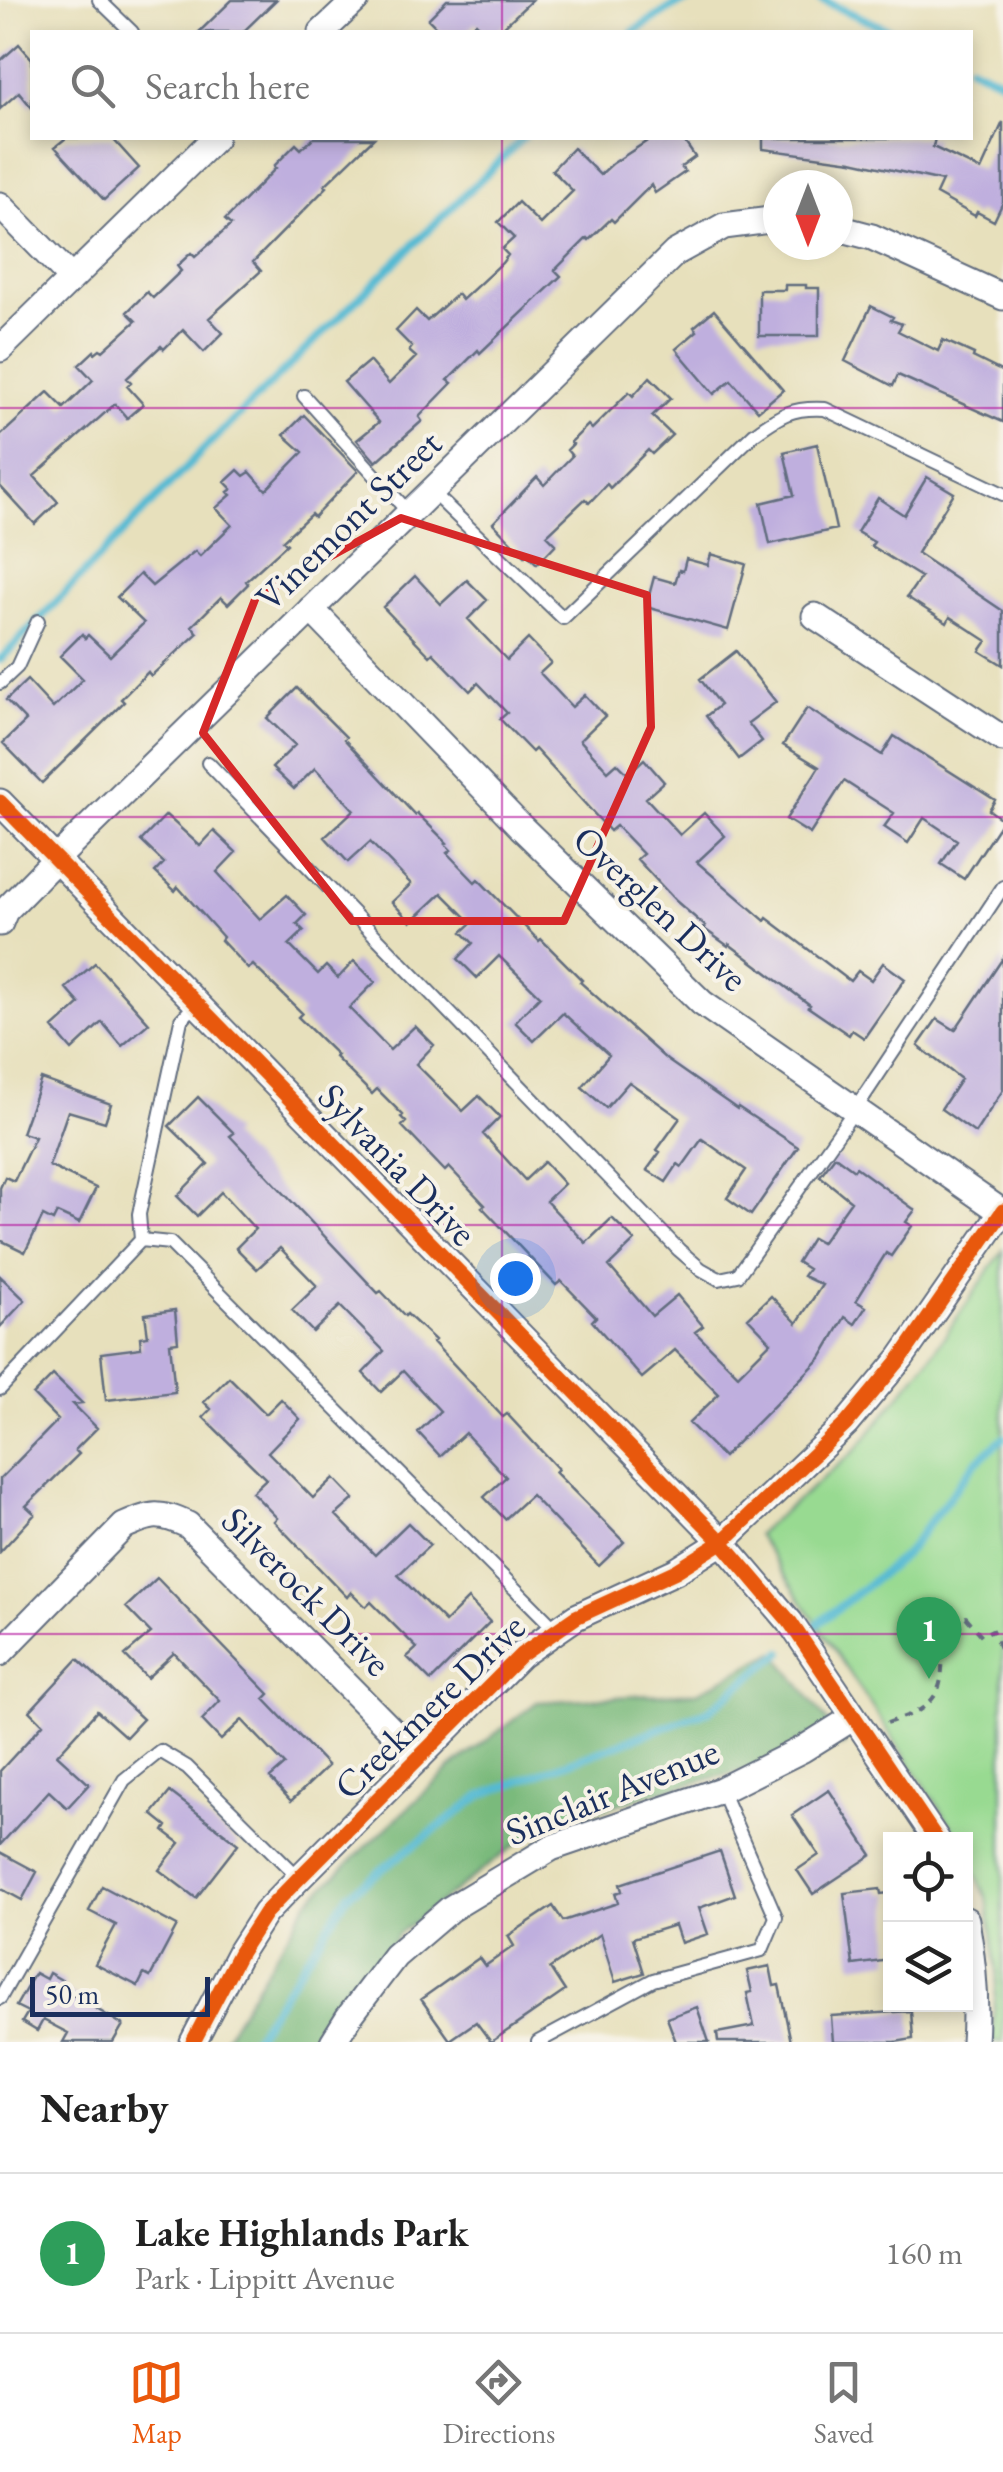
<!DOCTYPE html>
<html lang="en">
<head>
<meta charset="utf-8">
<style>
  :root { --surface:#fff; --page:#f6f6f6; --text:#222; --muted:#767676; --line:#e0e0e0; --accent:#ea580c }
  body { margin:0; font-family:"EB Garamond",serif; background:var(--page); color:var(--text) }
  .controls { position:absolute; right:30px; bottom:30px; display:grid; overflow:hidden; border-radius:0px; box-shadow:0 5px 15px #0003 }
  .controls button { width:90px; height:90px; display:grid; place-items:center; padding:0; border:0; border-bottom:2px solid var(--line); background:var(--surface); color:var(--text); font:50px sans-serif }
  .compass { position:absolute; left:763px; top:170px; width:90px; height:90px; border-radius:50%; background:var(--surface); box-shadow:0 5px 15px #0003; rotate:180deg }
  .scale { position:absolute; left:30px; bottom:25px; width:180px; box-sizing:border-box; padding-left:10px; border:5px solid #1b2f5e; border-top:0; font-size:28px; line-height:35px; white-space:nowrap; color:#1b2f5e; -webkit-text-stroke:8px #f7f3e8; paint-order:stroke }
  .you { position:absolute; left:515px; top:1278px; width:35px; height:35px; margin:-25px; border:8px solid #fff; border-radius:50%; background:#1a73e8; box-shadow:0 0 0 15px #1a73e833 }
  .badge { display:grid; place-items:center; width:65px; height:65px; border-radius:50%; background:var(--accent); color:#fff; font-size:32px; font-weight:700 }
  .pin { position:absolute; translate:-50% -82px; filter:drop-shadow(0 2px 5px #0008) }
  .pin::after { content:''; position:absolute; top:52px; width:35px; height:30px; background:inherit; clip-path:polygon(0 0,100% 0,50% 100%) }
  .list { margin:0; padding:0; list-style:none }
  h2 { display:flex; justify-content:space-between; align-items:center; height:130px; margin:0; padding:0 40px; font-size:42px }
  h2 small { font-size:32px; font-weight:400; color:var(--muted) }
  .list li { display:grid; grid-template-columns:65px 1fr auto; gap:30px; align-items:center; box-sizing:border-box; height:160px; padding:0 40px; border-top:2px solid var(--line) }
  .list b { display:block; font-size:38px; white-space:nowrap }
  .list p { margin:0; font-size:32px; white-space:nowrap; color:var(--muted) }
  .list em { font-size:32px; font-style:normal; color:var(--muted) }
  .icon { flex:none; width:55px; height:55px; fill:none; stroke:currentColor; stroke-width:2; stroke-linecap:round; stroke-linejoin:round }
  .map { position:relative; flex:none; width:1003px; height:2042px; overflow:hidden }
  .search { position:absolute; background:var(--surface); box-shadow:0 5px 15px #0003; left:30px; right:30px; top:30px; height:110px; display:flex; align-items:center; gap:25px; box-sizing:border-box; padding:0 35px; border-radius:0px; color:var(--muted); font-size:38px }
  .sheet { height:290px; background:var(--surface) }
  nav { display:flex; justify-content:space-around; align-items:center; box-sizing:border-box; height:140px; border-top:2px solid var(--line); background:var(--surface); font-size:28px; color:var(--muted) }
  nav a { display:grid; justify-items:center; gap:5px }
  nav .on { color:var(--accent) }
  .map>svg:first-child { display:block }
  .green { fill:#98da91; stroke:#5a8478; stroke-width:2.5 }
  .forest { fill:#7aba7b; stroke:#4a746c; stroke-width:2.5 }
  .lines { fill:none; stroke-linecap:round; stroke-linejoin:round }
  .stream { stroke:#55bad3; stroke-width:8 }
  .building { fill:#bfafde }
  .service-casing { stroke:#626d7f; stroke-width:16 }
  .minor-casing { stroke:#626d7f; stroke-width:29 }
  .path { stroke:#626d7f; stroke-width:4; stroke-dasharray:8 8; stroke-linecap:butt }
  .service { stroke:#fff; stroke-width:12 }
  .minor { stroke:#fff; stroke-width:25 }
  .cycleway-casing { stroke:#f7f3e8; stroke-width:21 }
  .cycleway { stroke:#e8590c; stroke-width:15 }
  .marked { fill:none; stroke:#d62828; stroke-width:8; stroke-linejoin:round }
  .grid { fill:none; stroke:#b5179e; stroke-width:2.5; stroke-opacity:0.55 }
  .labels { text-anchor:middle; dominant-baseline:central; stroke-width:8; stroke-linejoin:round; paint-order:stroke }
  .street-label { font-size:38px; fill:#1b2f5e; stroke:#f7f3e8 }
</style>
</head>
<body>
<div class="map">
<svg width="1003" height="2042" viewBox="0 0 1003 2042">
  <rect width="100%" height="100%" fill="#f7f3e8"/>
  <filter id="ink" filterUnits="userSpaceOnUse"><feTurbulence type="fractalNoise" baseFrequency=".01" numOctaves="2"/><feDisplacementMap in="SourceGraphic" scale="20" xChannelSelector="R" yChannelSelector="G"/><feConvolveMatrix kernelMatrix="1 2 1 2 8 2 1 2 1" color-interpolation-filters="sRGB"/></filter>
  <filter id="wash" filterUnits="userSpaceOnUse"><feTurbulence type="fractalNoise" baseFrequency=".0048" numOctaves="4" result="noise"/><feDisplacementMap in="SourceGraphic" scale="40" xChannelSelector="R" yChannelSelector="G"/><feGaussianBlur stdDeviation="2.25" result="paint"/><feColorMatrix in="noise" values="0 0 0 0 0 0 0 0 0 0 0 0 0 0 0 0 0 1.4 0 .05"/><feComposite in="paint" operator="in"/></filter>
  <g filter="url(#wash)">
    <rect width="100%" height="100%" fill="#e7e0bc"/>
    <path class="green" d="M1003 1250V2042H992L997 1973 987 1898 966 1854V1840L958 1839 951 1825 757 1534 855 1451 929 1359Z"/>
    <path class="forest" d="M775 1652 845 1745 650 1794 534 1831 398 1934 335 2042H222L308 1901 452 1767 537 1702 697 1692Z"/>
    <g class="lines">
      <path class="stream" d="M821 0 894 32
        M633 32 674 6 690 0
        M970 66 1003 81
        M0 660 211 442 523 138
        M814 1627 904 1556 975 1463 1003 1438
        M251 2042 349 1894 482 1795 709 1710 782 1652"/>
    </g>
    <g id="blocks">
      <path class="building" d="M232 0H276L243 32H199Z
        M447 0H532L498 32H485L476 23 466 32H441L428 19Z
        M19 44 32 59V108L19 92 0 109V61Z
        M1003 122V202L994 221 977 212 975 216 936 194 942 181 852 161 763 149V138H935L933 147 981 170Z
        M66 138H112L139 168 104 200 55 147Z
        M313 138H374L325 185 327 187 253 262 261 271 209 318 223 333 204 352 183 330 164 349 161 346 127 378 131 382 127 386 143 404 127 418 115 404 34 476 58 502 35 524 0 486V436L48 392 64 408 93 380 79 365 94 351 95 353 100 349 103 351 136 321 127 312 147 292 153 298 181 271 177 266 191 253 195 257 231 225 225 220 276 168 274 166 296 144 301 149Z
        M652 138H682L695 157 681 167 685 172 655 193 651 185 614 222 611 219 589 240 587 238 555 270 561 276 480 353 478 350 448 380 452 383 419 417 422 421 376 462 357 440 379 422 344 382 369 361 389 384 416 357 409 351 412 347 396 331 416 310 427 321 457 294 462 300 502 263 508 255 502 249 514 238 498 222 518 202 540 224 573 191 552 170 573 148 600 175 612 164Z
        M785 285H806V288H819V336H759V290H785Z
        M871 306 893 317 891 320 902 324 898 331 938 351 943 340 974 354 973 357 1003 372V422L898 375 893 386 845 361Z
        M714 310 783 390 758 411 731 380 714 394 676 349 697 331 694 327Z
        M650 377 671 398 652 416 672 435 652 454 648 450 610 488 607 484 589 503 585 499 547 535 556 544 537 564 527 554 525 556 493 523 537 477 544 485 572 456 567 450 573 444 571 442 588 425 592 429 629 392 633 396Z
        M304 415 358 471 314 517 311 514 283 540 287 544 246 581 248 584 228 604 221 597 192 626 198 633 151 676 148 672 121 699 124 702 42 783 3 743 26 721 6 700 27 680 53 708 83 679 60 656 82 634 85 638 88 635 110 656 144 623 117 597 140 574 152 586 195 551 200 556 232 525 216 508 231 495 228 492 232 489 225 482 238 470 244 476 250 472 266 490 303 452 284 435Z
        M817 444 836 529 770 544 761 503 794 495 784 452Z
        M927 477 954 493 917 553 1003 611V665L980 651 987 641 950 617 947 623 907 597 921 577 871 546 874 542 857 532 878 498 904 515Z
        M711 554 746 564 728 630 646 607 654 577 675 583 679 570 683 571 686 559 708 565Z
        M415 576 441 604 467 580 487 600 468 619 507 660 528 639 551 663 540 673 572 707 585 695 605 716 580 740 608 771 617 763 628 774 644 759 664 782 646 798 680 835 704 813 725 836 697 862 765 921 767 918 850 981 858 971 871 980 883 963 905 979 864 1038 852 1030 849 1035 808 1007 810 1005 729 944 728 946 703 928 705 926 676 901 637 859 643 854 616 826 610 831 535 749 532 752 500 719 507 713 478 683 470 691 433 653 430 656 383 607Z
        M736 651 776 702 748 723 762 741 739 759 706 716 720 705 700 679Z
        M297 688 346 737 344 739 415 815 417 813 447 843 445 844 451 850 447 853 475 882 478 879 539 941 541 939 582 980 580 982 667 1060 737 1109 738 1107 798 1147 751 1215 727 1198 746 1170 702 1139 682 1167 678 1164 666 1182 647 1170 660 1152 657 1150 680 1118 629 1082 606 1108 582 1087 609 1055 563 1013 534 1041 515 1022 540 996 499 956 477 978 458 959 473 943 462 932 472 923 442 893 411 922 392 902 411 884 370 842 348 862 325 837 354 810 315 768 294 789 272 768 295 745 267 718Z
        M807 708 882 755 894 736 995 800 989 810 1003 820 964 879 941 864 957 840 924 818 908 843 884 827 894 813 844 781 810 834 786 819 819 767 783 745Z
        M166 815 200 846 214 831 236 852 217 872 260 919 287 895 306 915 297 924 304 931 289 945 318 974 326 966 338 978 354 961 375 982 349 1008 390 1050 415 1026 434 1045 416 1064 463 1111 479 1096 500 1117 483 1134 525 1180 544 1162 564 1184 546 1201 586 1243 612 1218 635 1241 609 1266 652 1316 677 1295 703 1326 695 1332 738 1375 771 1342 748 1318 771 1296 797 1323 822 1285 803 1276 808 1269 797 1262 812 1238 821 1243 851 1201 820 1176 835 1156 854 1170 856 1167 915 1210 906 1222 912 1226 891 1256 886 1253 856 1301 866 1307 855 1324 845 1317 821 1358 723 1457 689 1423 719 1394 675 1350 642 1378 592 1321 596 1317 561 1281 556 1285 482 1207 485 1205 449 1167 445 1171 402 1126 406 1122 401 1117 403 1115 377 1089 372 1094 335 1057 337 1055 298 1017 302 1013 253 965 248 969 221 940 223 937 178 887 175 891 155 872 164 863 141 841Z
        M1003 958V1090L975 1133 941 1109 961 1079 918 1046 937 1019 955 1030Z
        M95 963 149 1023 122 1046 102 1022 72 1050 53 1028 80 1004 66 988Z
        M41 1079 111 1104 105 1122 68 1111 49 1166 96 1188 79 1223 57 1213 53 1221 43 1216 25 1252 0 1240V1188L5 1177 14 1181 35 1137 22 1133Z
        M198 1097 234 1133 230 1136 378 1293 381 1291 405 1316 407 1314 435 1340 433 1342 503 1417 507 1414 558 1469 555 1472 624 1542 599 1566 531 1495 505 1519 484 1497 506 1477 465 1433 440 1456 418 1432 440 1411 403 1371 381 1392 363 1373 384 1351 340 1306 313 1332 292 1310 317 1286 280 1248 257 1269 236 1248 255 1229 221 1192 197 1216 177 1196 208 1164 169 1126Z
        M0 1276 25 1300 0 1327Z
        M175 1310 178 1342 170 1343 175 1392 106 1400 101 1353 141 1348 140 1337 148 1336 145 1314Z
        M53 1375 82 1403 73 1404 97 1428 75 1450 79 1454 26 1506 35 1514 0 1552V1479L58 1420 33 1395Z
        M229 1377 266 1414 281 1399 300 1419 268 1452 313 1498 334 1478 354 1499 336 1515 375 1555 408 1523 430 1545 398 1575 445 1622 468 1599 490 1622 431 1681 407 1657 417 1648 371 1602 366 1607 351 1592 347 1597 274 1521 277 1518 252 1492 266 1479 203 1417 211 1409 204 1402Z
        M157 1578 269 1694 264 1699 328 1766 291 1801 270 1778 285 1765 242 1720 221 1740 202 1720 220 1701 174 1653 147 1678 125 1655 151 1633 126 1607Z
        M78 1659 143 1719 126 1737 97 1711 57 1755 89 1784 67 1808 49 1791 0 1845V1771L43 1724 30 1711Z
        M829 1790 872 1855 813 1894 797 1870 819 1855 792 1815Z
        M170 1792 238 1844 196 1898 159 1870 180 1843 164 1831 167 1826 152 1814Z
        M720 1851 735 1895 699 1908 708 1934 681 1943 675 1925 633 1938 644 1973 615 1982 600 1934 550 1968 565 1991 491 2042 476 2022 450 2040 421 1999 479 1958 485 1966 514 1946 508 1936 553 1906 563 1921 618 1903 615 1893 622 1891 620 1884Z
        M0 1852 37 1872 22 1900 0 1888Z
        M102 1886 177 1926 150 1977 144 1974 138 1986 95 1964 116 1925 89 1911Z
        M880 1889 881 1894 890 1893V1960L853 1965 844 1893Z
        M770 1966 774 1986 779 1985 791 2042H718L717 2033 754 2026 747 1993 752 1992 747 1971Z
        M35 1973 46 1979 49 1973 65 1982 62 1988 123 2025 113 2042H63L68 2033 43 2020 37 2031 22 2022 28 2012 16 2006Z
        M697 2007 709 2042H676L667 2018Z
        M911 2011 913 2039 895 2042H833L831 2016Z"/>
    </g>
  </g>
  <g filter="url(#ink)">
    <use href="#blocks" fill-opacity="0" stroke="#626d7f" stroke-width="2.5"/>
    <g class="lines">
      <g class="service-casing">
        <path id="service" d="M99 0 132 32
          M304 396 409 513
          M431 491 563 618 754 434C780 415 792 407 825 409L1003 494
          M0 683 17 667 38 621
          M208 763 679 1250 701 1269 719 1279 738 1275 854 1111 1003 887
          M141 1240 139 1214 181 1020 196 1004
          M0 1389 141 1240 170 1243 556 1630
          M0 1998 124 1780 160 1751 187 1767 299 1878
          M538 2042 653 1980 762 1950 776 1917 721 1790"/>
      </g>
      <g class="minor-casing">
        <path id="minor" d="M322 32 356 0
          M0 205 71 278
          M838 228 872 237 1003 297
          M0 349 215 138
          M311 609 521 827 702 1003 1002 1212
          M815 616 1003 739
          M0 802 722 1542 790 1622 937 1840
          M0 923 5 911 55 860 675 253 724 226 778 219
          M0 1653 124 1526C153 1513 159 1512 188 1525L419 1758
          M966 1920C973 1961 977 2001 974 2042
          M193 2042 240 1952 265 1913 299 1878 521 1655 576 1617 676 1571 722 1542 846 1424 901 1358 1003 1211
          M333 2042 348 2018 395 1956 450 1909 551 1848 721 1790 803 1749 854 1717"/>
      </g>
      <path class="path" d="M887 1723C900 1718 914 1715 924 1707 949 1687 938 1667 946 1641 950 1630 958 1624 966 1617L982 1636 992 1630 1003 1655"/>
      <use href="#service" class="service"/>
      <use href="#minor" class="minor"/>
      <g class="cycleway-casing">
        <path id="cycleway" d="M0 802 722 1542 790 1622 937 1840
          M193 2042 240 1952 265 1913 299 1878 521 1655 576 1617 676 1571 722 1542 846 1424 901 1358 1003 1211"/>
      </g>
      <use href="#cycleway" class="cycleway"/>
    </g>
  </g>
  <path class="marked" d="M401 518 647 595 651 727 564 921H352L203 733 256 597Z"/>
  <path class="grid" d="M502 0V32M502 138V2042M0 408H1003M0 817H1003M0 1225H1003M0 1634H1003"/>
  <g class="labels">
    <g class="street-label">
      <text transform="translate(348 520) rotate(-44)">Vinemont Street</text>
      <text transform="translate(661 908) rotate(43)">Overglen Drive</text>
      <text transform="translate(398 1164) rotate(46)">Sylvania Drive</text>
      <text transform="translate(307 1591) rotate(45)">Silverock Drive</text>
      <text transform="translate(429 1706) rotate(-44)">Creekmere Drive</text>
      <text transform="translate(612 1791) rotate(-22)">Sinclair Avenue</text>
    </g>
  </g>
</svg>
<div class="controls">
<button><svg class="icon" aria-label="locate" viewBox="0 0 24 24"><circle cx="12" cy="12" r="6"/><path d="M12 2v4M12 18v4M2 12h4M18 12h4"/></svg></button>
<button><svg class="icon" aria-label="layers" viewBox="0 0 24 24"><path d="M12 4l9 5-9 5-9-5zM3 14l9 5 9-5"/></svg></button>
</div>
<svg class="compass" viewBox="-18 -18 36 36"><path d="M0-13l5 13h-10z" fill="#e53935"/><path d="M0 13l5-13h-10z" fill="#767676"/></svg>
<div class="scale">50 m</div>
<div class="you"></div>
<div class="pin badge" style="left:929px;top:1679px;background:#2e9e5b">1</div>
<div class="search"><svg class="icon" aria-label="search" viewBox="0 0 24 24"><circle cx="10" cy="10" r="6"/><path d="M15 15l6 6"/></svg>Search here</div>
</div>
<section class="sheet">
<h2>Nearby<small></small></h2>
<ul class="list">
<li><span class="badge" style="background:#2e9e5b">1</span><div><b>Lake Highlands Park</b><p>Park · Lippitt Avenue</p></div><em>160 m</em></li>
</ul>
</section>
<nav>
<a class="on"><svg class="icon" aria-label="map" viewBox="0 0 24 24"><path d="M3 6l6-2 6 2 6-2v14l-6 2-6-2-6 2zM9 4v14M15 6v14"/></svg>Map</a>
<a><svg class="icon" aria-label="directions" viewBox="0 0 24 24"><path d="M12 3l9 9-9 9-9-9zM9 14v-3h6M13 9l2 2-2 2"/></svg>Directions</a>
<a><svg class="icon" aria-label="saved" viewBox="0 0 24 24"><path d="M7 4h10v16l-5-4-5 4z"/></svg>Saved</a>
</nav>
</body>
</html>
